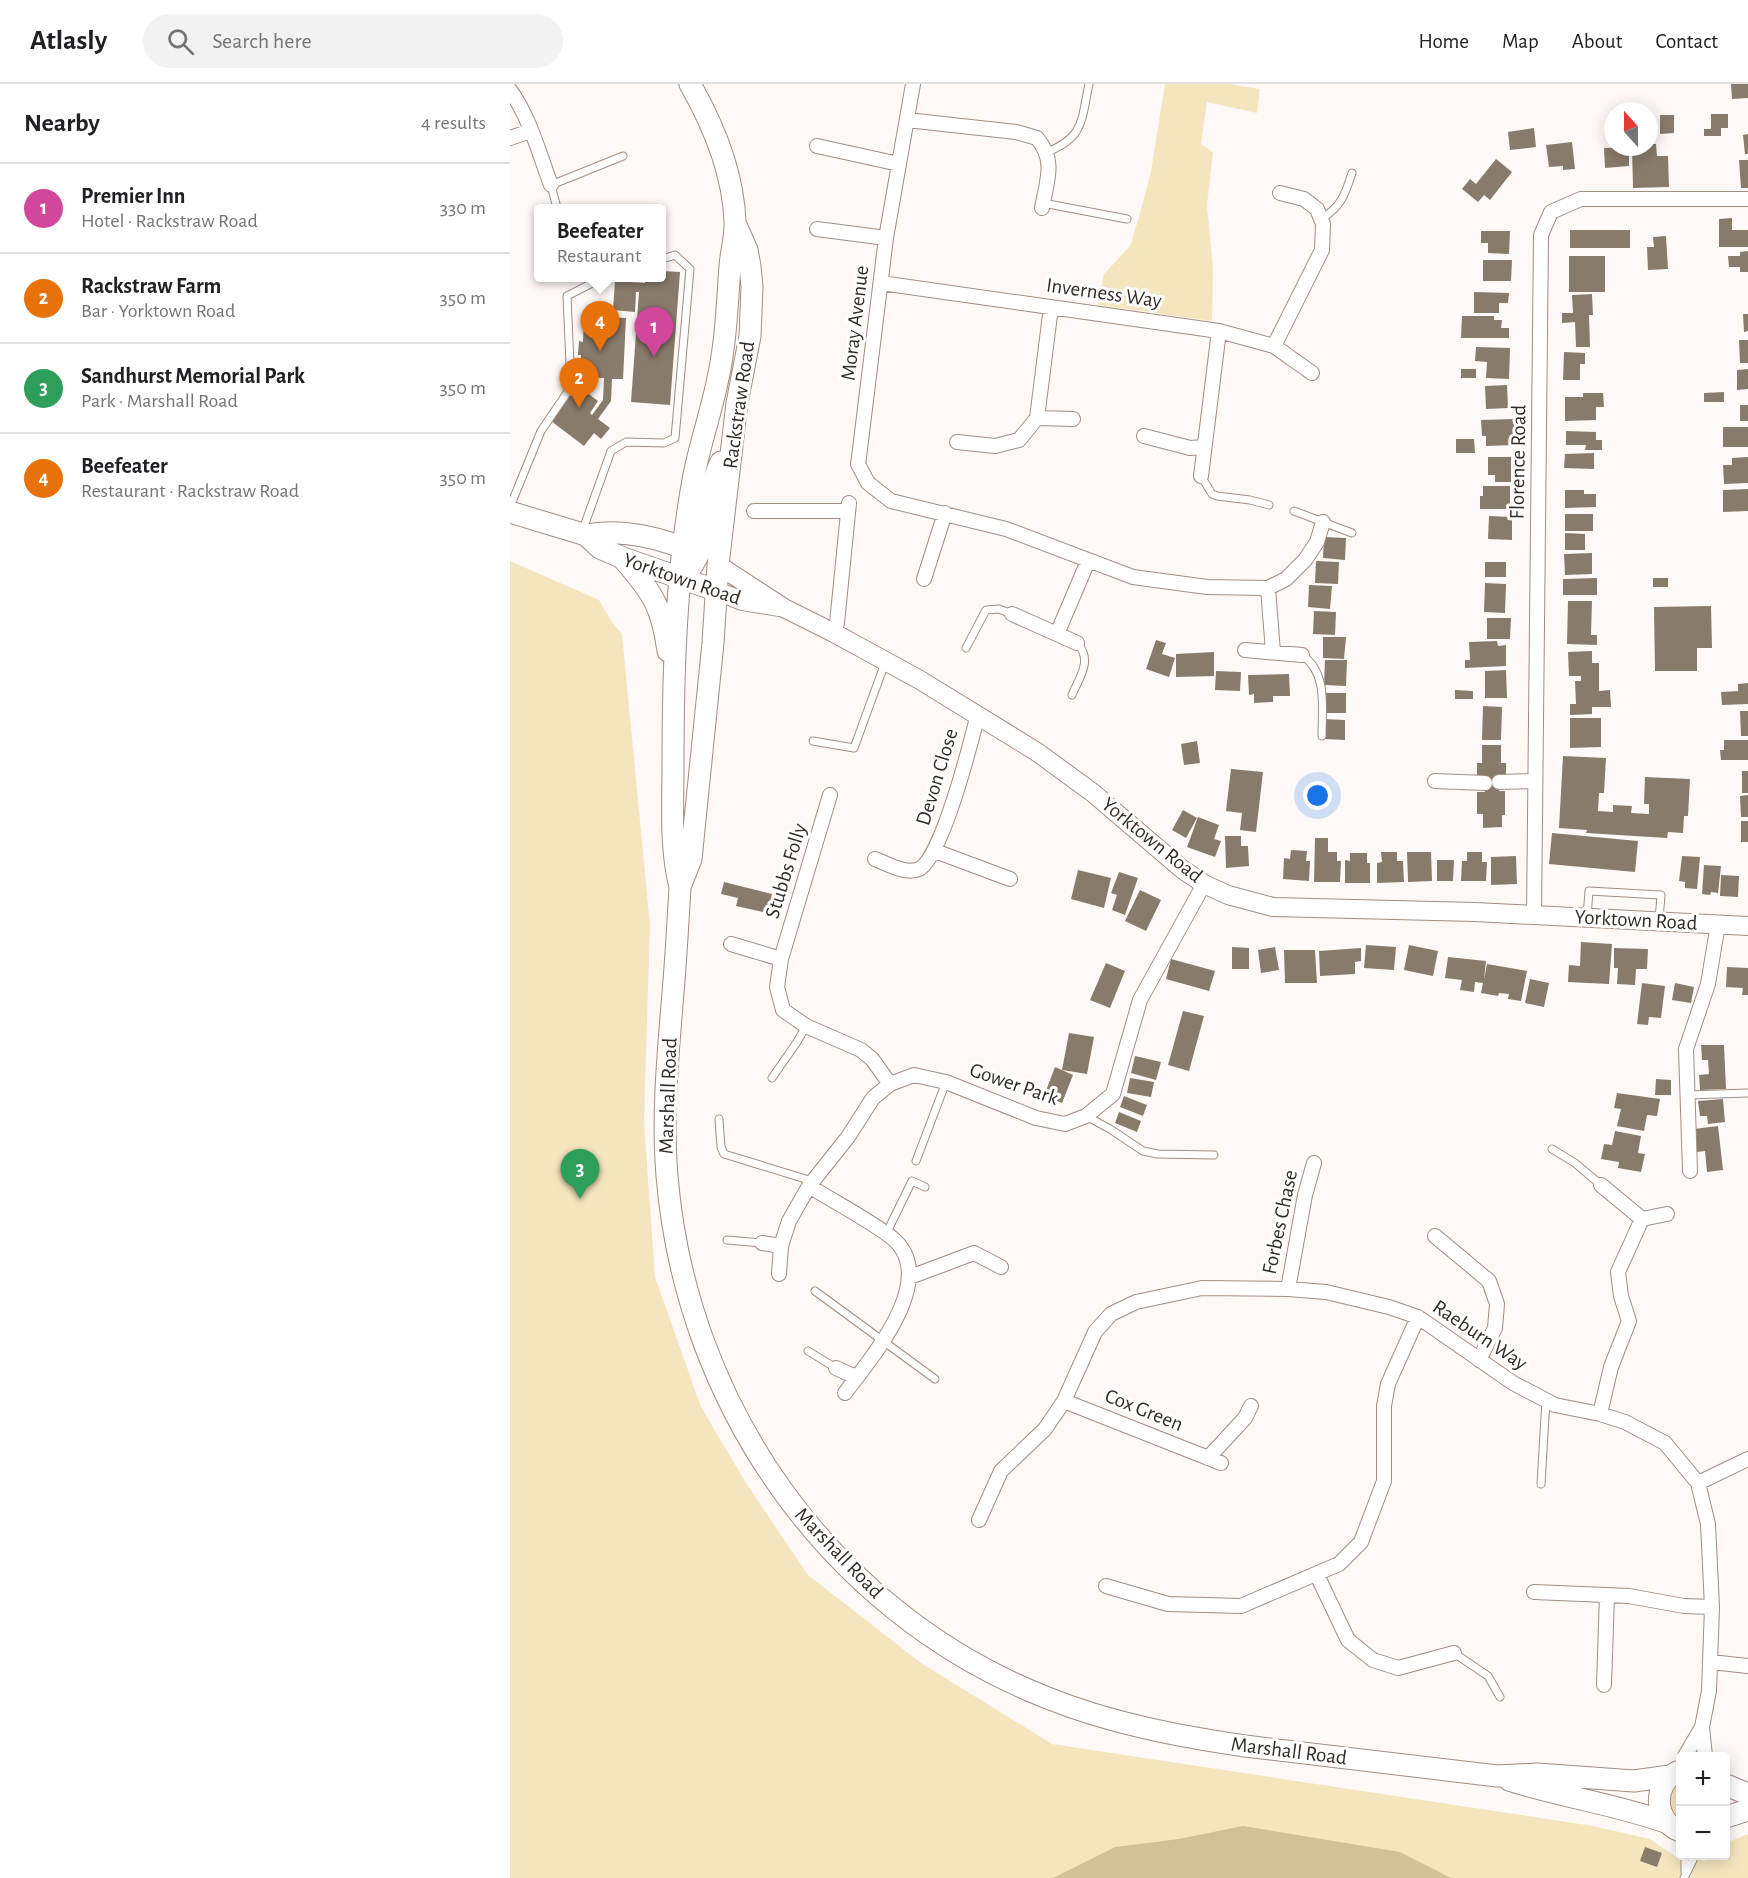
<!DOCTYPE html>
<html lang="en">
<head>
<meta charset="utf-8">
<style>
  :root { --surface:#fff; --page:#f2f2f2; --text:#202124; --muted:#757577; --line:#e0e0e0; --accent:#0b8043 }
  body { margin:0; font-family:"Alegreya Sans",sans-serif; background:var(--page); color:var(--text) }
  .controls { position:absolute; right:18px; bottom:18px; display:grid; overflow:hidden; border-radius:6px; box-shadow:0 3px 15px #0003 }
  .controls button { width:54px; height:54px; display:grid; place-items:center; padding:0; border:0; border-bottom:2px solid var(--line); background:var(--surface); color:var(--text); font:30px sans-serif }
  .compass { position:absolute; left:1094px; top:18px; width:54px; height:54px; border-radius:50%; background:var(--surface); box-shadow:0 3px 15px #0003; rotate:339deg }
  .you { position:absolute; left:808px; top:712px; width:21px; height:21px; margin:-15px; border:4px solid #fff; border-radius:50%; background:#1a73e8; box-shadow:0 0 0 9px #1a73e833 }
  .badge { display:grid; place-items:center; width:39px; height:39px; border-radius:50%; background:var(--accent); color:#fff; font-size:20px; font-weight:700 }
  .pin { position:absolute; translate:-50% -50px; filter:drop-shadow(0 2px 3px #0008) }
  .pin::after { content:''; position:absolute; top:32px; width:21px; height:18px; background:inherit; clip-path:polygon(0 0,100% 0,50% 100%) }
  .popup { position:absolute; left:24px; top:120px; width:132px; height:78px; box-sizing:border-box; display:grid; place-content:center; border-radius:6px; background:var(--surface); filter:drop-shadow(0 2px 4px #0005); font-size:20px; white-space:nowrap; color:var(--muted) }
  .popup b { font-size:22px; color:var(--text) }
  .popup::after { content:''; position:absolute; left:50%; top:100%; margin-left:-12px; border:12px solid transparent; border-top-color:var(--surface) }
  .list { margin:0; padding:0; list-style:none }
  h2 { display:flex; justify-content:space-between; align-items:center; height:78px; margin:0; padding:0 24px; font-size:26px }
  h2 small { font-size:20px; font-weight:400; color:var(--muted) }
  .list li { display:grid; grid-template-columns:39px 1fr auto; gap:18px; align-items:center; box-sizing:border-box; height:90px; padding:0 24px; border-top:2px solid var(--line) }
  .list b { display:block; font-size:22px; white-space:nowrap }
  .list p { margin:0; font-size:20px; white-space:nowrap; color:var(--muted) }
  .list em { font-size:20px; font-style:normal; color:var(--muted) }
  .icon { flex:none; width:33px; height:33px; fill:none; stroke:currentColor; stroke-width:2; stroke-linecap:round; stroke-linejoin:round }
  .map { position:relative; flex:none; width:1238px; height:1794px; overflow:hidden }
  header { display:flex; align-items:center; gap:36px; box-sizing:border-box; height:84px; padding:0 30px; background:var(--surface); border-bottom:2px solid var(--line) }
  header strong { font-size:28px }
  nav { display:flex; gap:33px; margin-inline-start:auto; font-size:21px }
  .search { width:420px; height:54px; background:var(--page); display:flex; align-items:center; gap:15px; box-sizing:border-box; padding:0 21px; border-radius:33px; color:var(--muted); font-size:22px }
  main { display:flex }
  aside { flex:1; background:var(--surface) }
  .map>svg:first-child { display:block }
  .green { fill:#f5e5bf }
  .forest { fill:#d1c098 }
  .building { fill:#897b6b }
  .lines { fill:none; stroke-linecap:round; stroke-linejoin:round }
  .lane-casing { stroke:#a28d82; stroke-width:9 }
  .street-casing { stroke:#a28d82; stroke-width:16 }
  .secondary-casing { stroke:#a28d82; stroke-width:20 }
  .primary-casing { stroke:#a28d82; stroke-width:23 }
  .lane { stroke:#fff; stroke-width:7 }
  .street { stroke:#fff; stroke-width:14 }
  .secondary { stroke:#fff; stroke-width:18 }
  .primary { stroke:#fff; stroke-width:21 }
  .labels { text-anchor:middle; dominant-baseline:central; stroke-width:6; stroke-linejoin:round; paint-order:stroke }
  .street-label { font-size:21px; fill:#332b26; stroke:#fff }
</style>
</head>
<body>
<header>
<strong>Atlasly</strong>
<div class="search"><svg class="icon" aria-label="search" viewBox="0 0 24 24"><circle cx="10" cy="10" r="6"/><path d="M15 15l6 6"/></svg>Search here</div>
<nav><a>Home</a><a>Map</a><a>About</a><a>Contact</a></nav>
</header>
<main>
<aside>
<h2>Nearby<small>4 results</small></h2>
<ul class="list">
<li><span class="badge" style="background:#d1479c">1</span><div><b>Premier Inn</b><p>Hotel · Rackstraw Road</p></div><em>330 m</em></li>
<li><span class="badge" style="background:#e8710a">2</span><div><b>Rackstraw Farm</b><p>Bar · Yorktown Road</p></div><em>350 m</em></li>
<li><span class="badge" style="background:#2e9e5b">3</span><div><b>Sandhurst Memorial Park</b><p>Park · Marshall Road</p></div><em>350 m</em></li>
<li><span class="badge" style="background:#e8710a">4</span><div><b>Beefeater</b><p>Restaurant · Rackstraw Road</p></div><em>350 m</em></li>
</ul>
</aside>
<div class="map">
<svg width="1238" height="1794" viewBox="0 0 1238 1794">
  <rect width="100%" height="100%" fill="#fef9f7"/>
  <path class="green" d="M655 0H720L750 5 747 29 697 18 691 60 703 68 697 121 703 185 702 237 588 221 594 190 620 162 629 133 641 87Z
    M0 477 89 516 102 538 112 550 140 841 134 1037 145 1193 191 1323 236 1399 298 1491 411 1579 542 1660 1083 1742 1140 1755 1166 1773 1195 1777 1202 1772H1216V1759L1238 1750V1794H0Z
    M1170 1696V1736L1161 1728 1159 1707Z"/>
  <path class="forest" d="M733 1742 890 1768 941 1794H543L605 1763 669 1755Z"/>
  <path class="building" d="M1221 0H1238V14L1222 15Z
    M1201 30H1218V44H1211V52H1194V45H1201Z
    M1150 31H1164V49L1150 50Z
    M1024 44 1026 63 1000 66 998 48Z
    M1238 50V70H1235L1233 51Z
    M1062 58 1065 85 1053 86V82L1039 83 1036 61Z
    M1139 60H1146L1147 72H1158L1159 103 1123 104 1122 63H1139Z
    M1119 63V82L1095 84 1094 64Z
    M986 75 1002 88 980 116 974 111 968 118 952 105 960 95 966 100Z
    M1229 76H1238V104H1231Z
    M1222 134V146H1238V163H1209V135Z
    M1060 146H1120V164H1060Z
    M971 147H1000L999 170 978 169V159H971Z
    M1156 152 1158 185 1138 186 1137 163H1144L1143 153Z
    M1238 167V188H1230V183H1219L1218 172H1230V168Z
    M1059 172H1095V208H1059Z
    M973 176H1002L1001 197H973Z
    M152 187 170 188 160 321 121 318 129 208H126L125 228 103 226 105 197 135 199V194H152Z
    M964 208 999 209 998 219H989V229H964Z
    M1082 210 1083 231H1079L1080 263H1066L1065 238 1052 239V229H1063L1062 211Z
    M1233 230H1238V247L1234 248Z
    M952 232H984V236H992L991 244H999V254H951Z
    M94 233 116 234 113 295H102L101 317 88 335 100 344 91 355 84 349 74 362 41 337 68 302 88 317 80 329 82 331 93 316 94 294 70 293 71 271H68L69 257 73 258 74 236 94 237Z
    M1229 256H1238V279H1230Z
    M966 263 1000 264 999 295 976 294 977 278 965 277Z
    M1054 268 1075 269V280H1070V296H1053Z
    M951 285H966V294H951Z
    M1238 285V305L1227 306V286Z
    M997 301 998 324 976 325 975 302Z
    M1214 308V318H1194V309Z
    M1073 309H1093L1094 323H1086V336L1055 337V313H1073Z
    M1230 321H1238V337H1230Z
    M1004 335V361L976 362V352H972L971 336Z
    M1213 343H1238V363H1213Z
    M1056 347 1086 348V356H1092V366H1075L1076 361H1056Z
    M946 355H964L965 369H946Z
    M1084 369V385L1054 384 1055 370Z
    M978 373H1001V398H985V391H978Z
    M1238 373V399L1214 400 1213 381H1222V374Z
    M973 402H1000V425H970V412H973Z
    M1238 405V427L1213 428V406Z
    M1055 406H1074V410H1086V423L1055 424Z
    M1055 430H1083V447H1055Z
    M979 432 1002 433V456L978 455Z
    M1055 449 1075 450V466H1055Z
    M814 453 836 454 835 476 813 474Z
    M1082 469V490L1055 491 1054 470Z
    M806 477 829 478 828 500 805 499Z
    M975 478H996V493H975Z
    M1087 494V511H1053V495Z
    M1143 494H1158V503H1143Z
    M975 499 996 500 995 529 974 528Z
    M799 501 822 502 820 525 798 523Z
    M1058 517H1082L1081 551H1087V561L1057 560Z
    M1201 522 1202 564H1187V587H1145L1144 523Z
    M804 527 826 528 825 551 803 550Z
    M977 534H1001L1000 555H977Z
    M813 553H836L834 575 813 574Z
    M646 556 656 559 652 570 665 574 659 593 636 585Z
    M987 557 988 562 996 561V582L955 584V576H960L959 558Z
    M1082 567V579H1089V607L1100 606 1101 623H1082V630L1060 631V620H1066L1065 597H1071V592H1059L1058 568Z
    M704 568V592L666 593V570Z
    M815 576H837L836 602 814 601Z
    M996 586 997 614H975V587Z
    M706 587 731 588 730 607 705 606Z
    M779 590 780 612H763V618L744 619V610L739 611 738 591Z
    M1238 599V620L1212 621 1211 608 1228 607V600Z
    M945 606 963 607V615H945Z
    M814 609H836V629H814Z
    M973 622 992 623 991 656H972Z
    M1230 627H1238V652H1231Z
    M1060 634H1091V663L1060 664Z
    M813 635 835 636V656L813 655Z
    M1214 656H1238V676H1211L1210 666H1214Z
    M687 657 690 679 674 681 671 660Z
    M972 661H991V679H996V691L989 692V707H995V731H992V743L973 744V730H967V708H975V692H967V679H972Z
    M1053 672 1096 674 1094 709H1089L1088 727 1103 728V721L1122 722 1121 729 1139 730V720H1134L1135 693 1180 695 1178 732H1174L1173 749 1158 748 1157 754 1076 749 1077 746 1049 744Z
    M721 685 753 688 746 748 730 746 732 729 716 727Z
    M1232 687H1238V709H1232Z
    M1238 711V733H1231L1230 712Z
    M673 726 687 734 676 754 662 746Z
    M688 733 709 741 704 755 711 757 705 773 677 763Z
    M1231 737H1238V758H1231Z
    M1042 749 1128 757 1125 788 1039 780Z
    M715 752H731V762H738L739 782 716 784Z
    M805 754H818V768H827V777H831L830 798H804Z
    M781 766 797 767 796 777H800L799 797 773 795 774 774 780 775Z
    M871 768H887V777H893L894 798 867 799V779L872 778Z
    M897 768H921L922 797 898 798Z
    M957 768H972V778H977L976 797H951L952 777H957Z
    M840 769H857V779H860V799H835V776L840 777Z
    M1006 772 1007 800 981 801V773Z
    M1172 772 1190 773 1187 805 1175 804V798L1169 797Z
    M927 776H944L943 797H927Z
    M1194 781 1211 782 1208 809 1201 808 1200 811 1192 810Z
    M568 786 601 794 594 824 561 815Z
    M609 788 628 794 615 831 602 826 607 811 601 809Z
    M1211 791 1229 792 1228 813 1210 812Z
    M214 798 262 810 257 829 226 822 228 814 211 810Z
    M630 806 651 816 636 847 615 837Z
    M1071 858 1102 860 1099 900 1058 898 1059 881 1070 882Z
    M856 861 886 863 884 886 854 884Z
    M899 861 928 867 923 892 894 886Z
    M722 863 739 864V885H722Z
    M765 863 769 886 751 889 748 866Z
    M851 864V877L845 878V890L810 892 809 867Z
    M1104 864 1138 865 1137 885H1126L1125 901 1107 900 1108 884H1104Z
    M774 866H805L807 899H775Z
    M938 873 976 877 974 896 977 880 1017 887 1011 917 998 915 999 910 989 909 988 912 971 909 973 899 965 898 964 908 950 906 952 896 935 894Z
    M661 875 705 887 699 907 656 895Z
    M596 879 615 887 600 924 580 916Z
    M1217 883 1238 884V911H1232L1233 904 1216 903Z
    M1020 895 1039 899 1034 923 1015 919Z
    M1132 899 1155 902 1151 934 1139 933 1138 941 1127 940Z
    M1165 899 1184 903 1181 919 1162 916Z
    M673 927 694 932 679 987 658 981Z
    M559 949 584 953 577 990 552 986Z
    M1191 961H1214L1216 1005 1190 1006 1189 991 1199 990 1198 976H1192Z
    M625 972 651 978 646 996 621 989Z
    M545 983 563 991 552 1019 534 1012Z
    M620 994 644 998 641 1013 617 1009Z
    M1146 995 1161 996V1011H1145Z
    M1107 1009 1150 1015 1147 1032 1137 1031 1134 1047 1107 1042 1111 1025 1104 1024Z
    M614 1012 637 1021 633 1032 610 1023Z
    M1213 1015 1215 1038 1198 1040 1197 1032H1190L1188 1017Z
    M609 1028 631 1037 627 1048 605 1039Z
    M1208 1042 1213 1086 1197 1088 1195 1067 1187 1068 1184 1045Z
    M1105 1047 1131 1052 1128 1069 1135 1070 1131 1088 1108 1084 1109 1078 1091 1075 1094 1060 1102 1061Z
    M1135 1763 1152 1769 1147 1783 1130 1777Z"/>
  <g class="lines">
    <g class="lane-casing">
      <path id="lane" d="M537 68C575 53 571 36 579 0
        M533 119 617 135
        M47 124 41 101 113 72
        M811 135C831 123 835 111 842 89
        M691 392 702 410 707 412 740 416 759 421
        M0 423 31 347 61 303 57 212 92 194
        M784 427 842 449
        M72 448 101 367 116 358 154 359 165 354 180 185 165 171 152 175
        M456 564 476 526 489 525 502 530
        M792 571C818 589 812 623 812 652
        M562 611C570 592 583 576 567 559
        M303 657 344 664 375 579
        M1077 833 1079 807 1151 811 1149 836
        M262 994 287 958 296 942
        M1178 1011 1238 1009
        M576 1032 600 1045 633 1067 648 1070 704 1071
        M209 1035 211 1063 214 1070 302 1097
        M1042 1065 1065 1079 1091 1101
        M406 1077 436 998
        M376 1150 402 1097 415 1103
        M217 1156 252 1159
        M305 1207 425 1295
        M298 1267 326 1284
        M1031 1400 1036 1316
        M944 1569 978 1592 990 1613
        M1175 1788V1772
        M1174 1794 1185 1772"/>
    </g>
    <g class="street-casing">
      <path id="street" d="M403 0 376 154 349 373 348 380 358 399 381 417 496 445 623 493 697 503 758 504 776 495 795 476 807 458 813 438
        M0 6C20 34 29 69 41 101
        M397 36 506 48 527 54C546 77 537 96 532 124
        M0 54 21 47
        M307 62 389 80
        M307 145 376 154
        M371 199 709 247 764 262 802 289
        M764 262 812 166 813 140 807 125 794 115 770 109
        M527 334 563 335
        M634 352 680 364 693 363
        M447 358 485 362 509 356 527 334 541 223
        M691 392 709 247
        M244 427H338
        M414 495 435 429
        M758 504 763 568
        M502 530 567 559
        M324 549 327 539 339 419
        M547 550 578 477
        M735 566 792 571
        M925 697 975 699
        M989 698 1025 697
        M320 711 271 875 267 903 273 926 296 942 351 966 362 975 380 1000
        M425 767 500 795
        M365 775C378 780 396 791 409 785 432 774 461 658 468 630
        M1024 831 1031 151 1041 128 1071 115H1238
        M221 860 271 875
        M1180 1087 1176 965 1198 900 1208 840
        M1091 1101 1132 1135
        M299 1102C326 1119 356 1134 381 1153 432 1193 361 1274 335 1309
        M925 1152 979 1197 987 1220 985 1244 969 1276
        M252 1159 271 1162
        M269 1190 271 1162 279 1137 299 1102 338 1053 363 1014 380 1000 404 991 436 998 526 1034 555 1040 576 1032 603 1010 630 916 694 800
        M400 1193 464 1169 491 1183
        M778 1205 795 1111 804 1079
        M326 1284 346 1293
        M554 1317 711 1379
        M1090 1330 1101 1283 1119 1237 1111 1212 1108 1188 1132 1135 1157 1130
        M698 1374 735 1334 741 1322
        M1188 1399 1238 1375
        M469 1436 491 1387 535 1345 554 1317 585 1248 601 1230 626 1218 692 1204 778 1205 816 1208 879 1223 908 1233 1003 1299 1045 1321 1090 1330 1115 1338 1155 1359 1188 1399 1198 1440 1202 1523 1199 1607 1192 1643 1195 1672
        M807 1491 838 1556 863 1576 888 1584 944 1569
        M596 1502 658 1520 731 1522 829 1480 851 1458 874 1397V1322L878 1300 908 1233
        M1024 1508 1119 1512 1174 1522 1202 1523
        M1201 1578 1238 1582
        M1094 1601 1097 1511
        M1175 1672 1192 1643"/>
    </g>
    <g class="secondary-casing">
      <path id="secondary" d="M208 481 274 524 324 549 410 596 527 668 583 709 672 785 694 800 718 811 763 823 965 828 1238 842
        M205 506 232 517 269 523"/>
    </g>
    <g class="primary-casing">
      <path id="primary" d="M225 139 237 166 240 182 242 203 240 252 227 319 208 481 203 559 181 775 170 803C168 839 166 874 163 909 158 970 152 1031 157 1092 176 1321 319 1527 535 1613 599 1639 667 1652 735 1662L987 1692 1027 1690 1124 1697 1160 1692
        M0 428 76 451 90 464 113 474 205 506
        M76 451C110 444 155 454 186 470
        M114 476C143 509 152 523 158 567
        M171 494C205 466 192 414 211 378
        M170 803C160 764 163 722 163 681 163 586 166 490 183 396 189 363 200 332 207 299 216 260 217 222 220 182 221 167 226 152 225 137 223 88 204 42 180 0
        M1167 1688C1142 1701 1144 1737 1170 1747
        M999 1696C1051 1713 1106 1720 1158 1739
        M1216 1701 1238 1710
        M1216 1733 1238 1726"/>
    </g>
    <use href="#lane" class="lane"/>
    <use href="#street" class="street"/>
    <use href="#secondary" class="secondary"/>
    <use href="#primary" class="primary"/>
  </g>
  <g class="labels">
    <g class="street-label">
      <text transform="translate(594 209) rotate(8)">Inverness Way</text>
      <text transform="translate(345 239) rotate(-83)">Moray Avenue</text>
      <text transform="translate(229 321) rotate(-82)">Rackstraw Road</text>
      <text transform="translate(1008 378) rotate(-89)">Florence Road</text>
      <text transform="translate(172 495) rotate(19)">Yorktown Road</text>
      <text transform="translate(427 693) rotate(-73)">Devon Close</text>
      <text transform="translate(642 756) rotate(39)">Yorktown Road</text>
      <text transform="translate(276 787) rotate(-73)">Stubbs Folly</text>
      <text transform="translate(1126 836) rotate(3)">Yorktown Road</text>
      <text transform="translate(504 1000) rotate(19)">Gower Park</text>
      <text transform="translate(158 1012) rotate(-88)">Marshall Road</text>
      <text transform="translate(770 1138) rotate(-78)">Forbes Chase</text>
      <text transform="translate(970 1251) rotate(34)">Raeburn Way</text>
      <text transform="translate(634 1326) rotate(22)">Cox Green</text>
      <text transform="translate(329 1469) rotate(46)">Marshall Road</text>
      <text transform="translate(779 1667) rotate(7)">Marshall Road</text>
    </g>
  </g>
</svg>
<div class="controls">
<button>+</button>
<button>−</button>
</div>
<svg class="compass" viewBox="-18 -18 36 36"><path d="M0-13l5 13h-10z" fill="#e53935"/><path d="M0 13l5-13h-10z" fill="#757577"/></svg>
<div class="you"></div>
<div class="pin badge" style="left:144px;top:273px;background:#d1479c">1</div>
<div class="pin badge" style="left:69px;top:324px;background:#e8710a">2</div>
<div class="pin badge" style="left:70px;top:1115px;background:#2e9e5b">3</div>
<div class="pin badge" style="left:90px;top:267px;background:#e8710a">4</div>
<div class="popup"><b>Beefeater</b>Restaurant</div>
</div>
</main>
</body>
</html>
